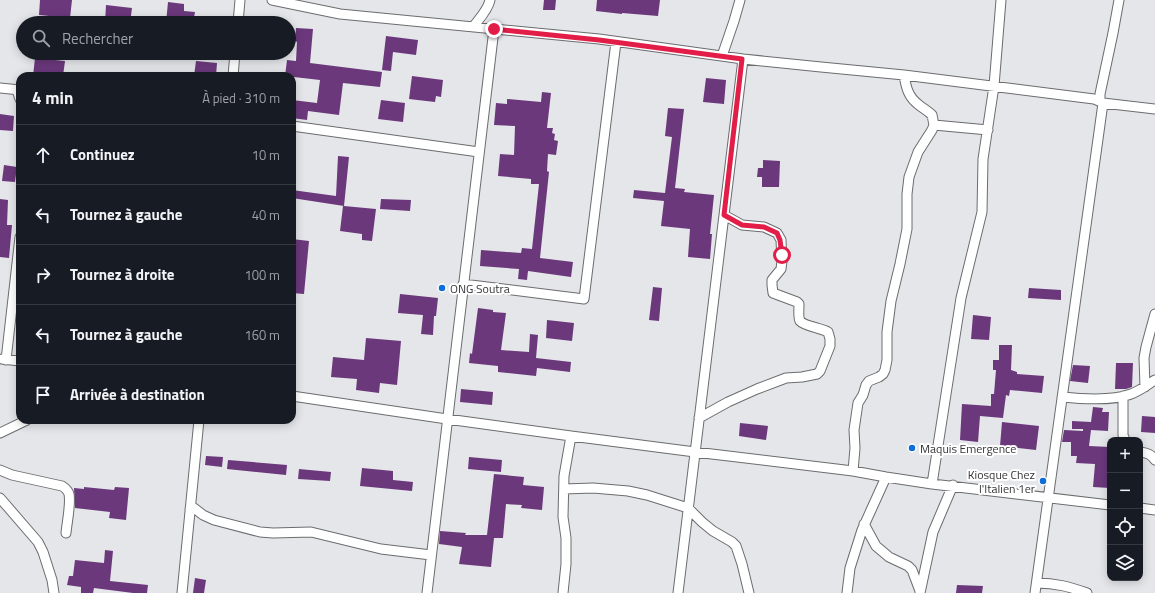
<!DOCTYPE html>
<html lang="fr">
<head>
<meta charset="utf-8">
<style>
  :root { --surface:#171b24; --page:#20242c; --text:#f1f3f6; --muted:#9ea1a6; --line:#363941 }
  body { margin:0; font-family:"Titillium Web",sans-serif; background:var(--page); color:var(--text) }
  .controls { position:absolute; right:12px; bottom:12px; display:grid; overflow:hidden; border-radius:8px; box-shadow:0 2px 10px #0003 }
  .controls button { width:36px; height:36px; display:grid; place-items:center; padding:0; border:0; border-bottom:1px solid var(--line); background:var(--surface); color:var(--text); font:20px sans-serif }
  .stop { position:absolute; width:12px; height:12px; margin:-9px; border:3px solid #e11d48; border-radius:50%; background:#fff }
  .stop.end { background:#e11d48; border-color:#fff; box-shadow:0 1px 4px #0008 }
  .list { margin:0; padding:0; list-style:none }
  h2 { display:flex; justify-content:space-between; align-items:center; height:52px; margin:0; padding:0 16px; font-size:17px }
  h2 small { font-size:13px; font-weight:400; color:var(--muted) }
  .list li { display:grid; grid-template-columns:26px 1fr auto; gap:12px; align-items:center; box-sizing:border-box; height:60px; padding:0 16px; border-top:1px solid var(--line) }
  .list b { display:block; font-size:15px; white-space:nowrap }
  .list em { font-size:13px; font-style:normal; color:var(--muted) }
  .icon { flex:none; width:22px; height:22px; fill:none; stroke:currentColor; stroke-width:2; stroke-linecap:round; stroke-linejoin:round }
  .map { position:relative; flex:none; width:1155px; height:593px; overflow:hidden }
  .search { position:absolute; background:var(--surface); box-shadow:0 2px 10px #0003; left:16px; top:16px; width:280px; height:44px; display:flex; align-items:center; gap:10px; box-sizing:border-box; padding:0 14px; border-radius:22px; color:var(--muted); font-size:15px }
  .panel { position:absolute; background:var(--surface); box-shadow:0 2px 10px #0003; left:16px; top:72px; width:280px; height:352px; border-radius:12px }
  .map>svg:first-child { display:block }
  .building { fill:#6b387c }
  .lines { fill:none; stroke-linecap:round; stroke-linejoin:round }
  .minor-casing { stroke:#6a6c6e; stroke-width:11 }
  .minor { stroke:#fff; stroke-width:9 }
  .route { stroke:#e11d48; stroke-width:5 }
  .poi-dot { fill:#0e6dd6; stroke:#fff; stroke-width:1.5 }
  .labels { text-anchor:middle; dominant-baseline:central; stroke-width:4; stroke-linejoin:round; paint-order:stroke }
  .poi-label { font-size:12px; fill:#353537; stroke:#fff; text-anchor:start }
</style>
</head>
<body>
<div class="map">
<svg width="1155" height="593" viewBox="0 0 1155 593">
  <rect width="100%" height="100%" fill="#e5e6ea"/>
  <path class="building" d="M40 0H72L70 18 39 15Z
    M544 0H556L555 10H543Z
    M597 0H660L658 16 622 13V14L596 11Z
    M168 2 184 4V11L195 12 193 23H166Z
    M106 5 132 8 130 23H105Z
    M296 28 313 29 310 63 382 72 380 87 343 83 339 115 308 111 307 120 292 118V100L317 103 320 80 285 76 287 60 296 61 297 42 295 41Z
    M386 36 418 40 416 55 393 52 391 71 382 70Z
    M35 58 65 61 63 76H33Z
    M196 61 217 63 216 76H194Z
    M412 76 443 80 441 97 436 96 435 102 409 99Z
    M706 78 726 80 724 104 703 102Z
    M542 92 551 93 547 128H553L552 133 555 134 554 140 558 141 556 155 548 154 547 171 549 172 540 258 573 262 571 277 528 271 527 280 518 279 519 269 480 266 481 250 521 253 522 248 532 249 539 184H531V179L498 176 500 154 514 155 515 126 494 125 496 103 507 104V99L541 102Z
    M381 100 405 103 403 122 378 119Z
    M668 108 684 109 675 188 685 189 684 192 714 195 710 234H712L710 259 688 257 690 229 661 226 664 201 633 198 634 190 665 193 672 137 665 136Z
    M0 114 14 116 13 131 0 130Z
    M338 156 349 157 344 206 376 209 372 241 362 240V234L340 231 343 206H344L292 198V190L336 196Z
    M763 160 780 161 779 187H762V177H757L758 168H763Z
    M4 165 17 167 15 182 2 181Z
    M0 199 8 200 7 225H12L9 258 0 257Z
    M381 199 411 200 410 211 380 209Z
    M292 239 309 241 304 294 292 293Z
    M653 287 662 288 659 321 649 320Z
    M1029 288 1061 290V300L1028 298Z
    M400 294 438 298 436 316H434L433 335 421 334 423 315 398 313Z
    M478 308 493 310V312L506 313 501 350 529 352 530 334 538 335 536 358 571 362 570 372 537 368 536 376 498 372V366L469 363 470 353 472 354Z
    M973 315 991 317 989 340 971 339Z
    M547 320 574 323 572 341 546 338Z
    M366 338 401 341 397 385 380 383 379 393 356 390 357 379 331 377 333 357 364 360Z
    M999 345H1012L1011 370 1017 372V374L1044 376 1042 393 1010 390 1009 396 1006 395 1003 418 980 416 978 442 960 440 962 404 991 406V394H994L996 370H993V360H999Z
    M1116 363H1133L1132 387 1126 389H1115Z
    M1073 365 1090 366 1088 383 1070 381Z
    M461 389 493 392 492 405 460 402Z
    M1093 407 1103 408 1102 412H1109L1108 431 1091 430 1089 446 1110 447V488L1093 487 1095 464 1076 463 1077 456H1071V442H1062L1064 430 1083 431V429H1072V421L1091 422Z
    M1142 416 1155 417V433L1141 432Z
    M1002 422 1039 426 1036 450 1000 446Z
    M740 423 768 426 766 440 739 436Z
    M206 456 223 457 222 467 205 465Z
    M469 457 502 460 501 472 468 469Z
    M228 460 287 465 286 475 227 469Z
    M362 468 393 471V480L413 482 412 491 360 486Z
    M299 469 331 472 330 481 298 479Z
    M494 474 524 477 523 485 544 487 542 510 521 508 522 505 506 504 503 538H494L491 567 459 564 462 547 439 544 440 531 466 533 465 535H487Z
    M84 487 114 490 115 487 129 488 126 520 109 518 110 512 75 508 74 488 84 489Z
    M105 550 113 551 110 581 148 585 147 593H133L94 588 93 593H81V587L67 585 69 576H73L75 560 104 563Z
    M195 578 206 580 204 593H193Z
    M957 585 983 586 982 593H956Z"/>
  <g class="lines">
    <g class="minor-casing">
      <path id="minor" d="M272 0 340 14 599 39 743 59 821 67 904 75 1094 99 1103 103 1155 109
        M238 23 240 0
        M473 27C479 19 488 10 490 0
        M722 56 734 21 740 0
        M233 76 235 53
        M0 88 20 90
        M17 90 20 99
        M1100 101V94L1113 33 1119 0
        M934 125 988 130
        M292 126 479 152
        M463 284 584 299 616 42
        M2 359 20 361
        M6 360 20 237
        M1145 387 1144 358 1146 347 1155 314
        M292 396 447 419 571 436 695 452 853 471 886 477 932 484 1110 505
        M1123 396V435L1125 440
        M1062 397C1082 399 1113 401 1131 394 1140 391 1147 385 1155 380
        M699 418 728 402 757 389 786 378 802 377 817 374 820 371 830 346V339L828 332C821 328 804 326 800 321 798 317 799 309 799 304L797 302 773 293 772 285V280L781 269 782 261 781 240 777 233 764 227 742 225 724 215
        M0 433 27 420
        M1140 452C1147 453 1151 454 1155 460
        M0 470 12 475 62 486C65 488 68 490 69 494 71 504 67 522 66 533
        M853 471 855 448 854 430 858 403 863 395 866 385 869 381 879 377 883 374 885 370 887 360V332L891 301 900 264 907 229V194L909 177 918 152 932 130 934 125 932 115C928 111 924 109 919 105 908 97 906 87 904 75
        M932 484 961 298 982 212 983 159 994 86 1001 0
        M564 489 593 488 628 491 647 495 688 508 702 522 713 531 732 542 736 546 742 564 749 593
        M0 498 38 542 43 552 52 580 54 593
        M1140 508 1155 510
        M190 509 194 508 203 515 214 520 260 532 273 533 311 532 381 549 431 555
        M864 524 876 546 889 557 908 566 912 570 920 591
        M1037 583C1056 583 1070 587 1087 593
        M182 593 199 420
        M427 593 494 29
        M563 593 566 564V538L563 517 564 476 571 436
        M678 593 743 59
        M847 593 850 568 862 530 886 477
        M920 593 933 532 953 485
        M1035 593 1103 103"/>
    </g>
    <use href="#minor" class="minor"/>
  </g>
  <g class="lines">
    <path class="route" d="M494 29 599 40 742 59 724 215 742 225 764 227 777 233 780 240 782 255"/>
  </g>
  <g class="poi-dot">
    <circle cx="442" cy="288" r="4"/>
    <circle cx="912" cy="448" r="4"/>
    <circle cx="1043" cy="481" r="4"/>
  </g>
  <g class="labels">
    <g class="poi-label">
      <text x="450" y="288">ONG Soutra</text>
      <text x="920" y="448">Maquis Emergence</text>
      <text x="1035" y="474" text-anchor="end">Kiosque Chez<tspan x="1035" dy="14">l'Italien 1er</tspan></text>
    </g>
  </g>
</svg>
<div class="controls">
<button>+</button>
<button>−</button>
<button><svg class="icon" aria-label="locate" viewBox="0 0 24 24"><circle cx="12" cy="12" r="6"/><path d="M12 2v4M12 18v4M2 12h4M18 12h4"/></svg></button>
<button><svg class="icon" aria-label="layers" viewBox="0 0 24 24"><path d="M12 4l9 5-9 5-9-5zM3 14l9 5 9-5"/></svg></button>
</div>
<div class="stop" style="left:782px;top:255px"></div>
<div class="stop end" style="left:494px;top:29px"></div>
<div class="search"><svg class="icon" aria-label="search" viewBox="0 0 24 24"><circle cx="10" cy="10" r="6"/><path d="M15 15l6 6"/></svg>Rechercher</div>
<section class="panel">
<h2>4 min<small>À pied · 310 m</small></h2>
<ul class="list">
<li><svg class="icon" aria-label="ahead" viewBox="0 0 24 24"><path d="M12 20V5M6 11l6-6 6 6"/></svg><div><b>Continuez</b></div><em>10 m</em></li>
<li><svg class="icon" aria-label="left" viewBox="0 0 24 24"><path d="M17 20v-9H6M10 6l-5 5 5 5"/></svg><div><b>Tournez à gauche</b></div><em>40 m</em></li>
<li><svg class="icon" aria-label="right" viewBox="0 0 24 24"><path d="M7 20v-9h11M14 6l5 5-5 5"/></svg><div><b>Tournez à droite</b></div><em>100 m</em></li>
<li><svg class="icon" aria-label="left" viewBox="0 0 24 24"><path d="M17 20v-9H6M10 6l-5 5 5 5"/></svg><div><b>Tournez à gauche</b></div><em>160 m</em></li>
<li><svg class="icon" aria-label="arrive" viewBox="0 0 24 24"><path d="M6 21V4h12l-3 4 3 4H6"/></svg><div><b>Arrivée à destination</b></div></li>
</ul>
</section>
</div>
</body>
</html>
